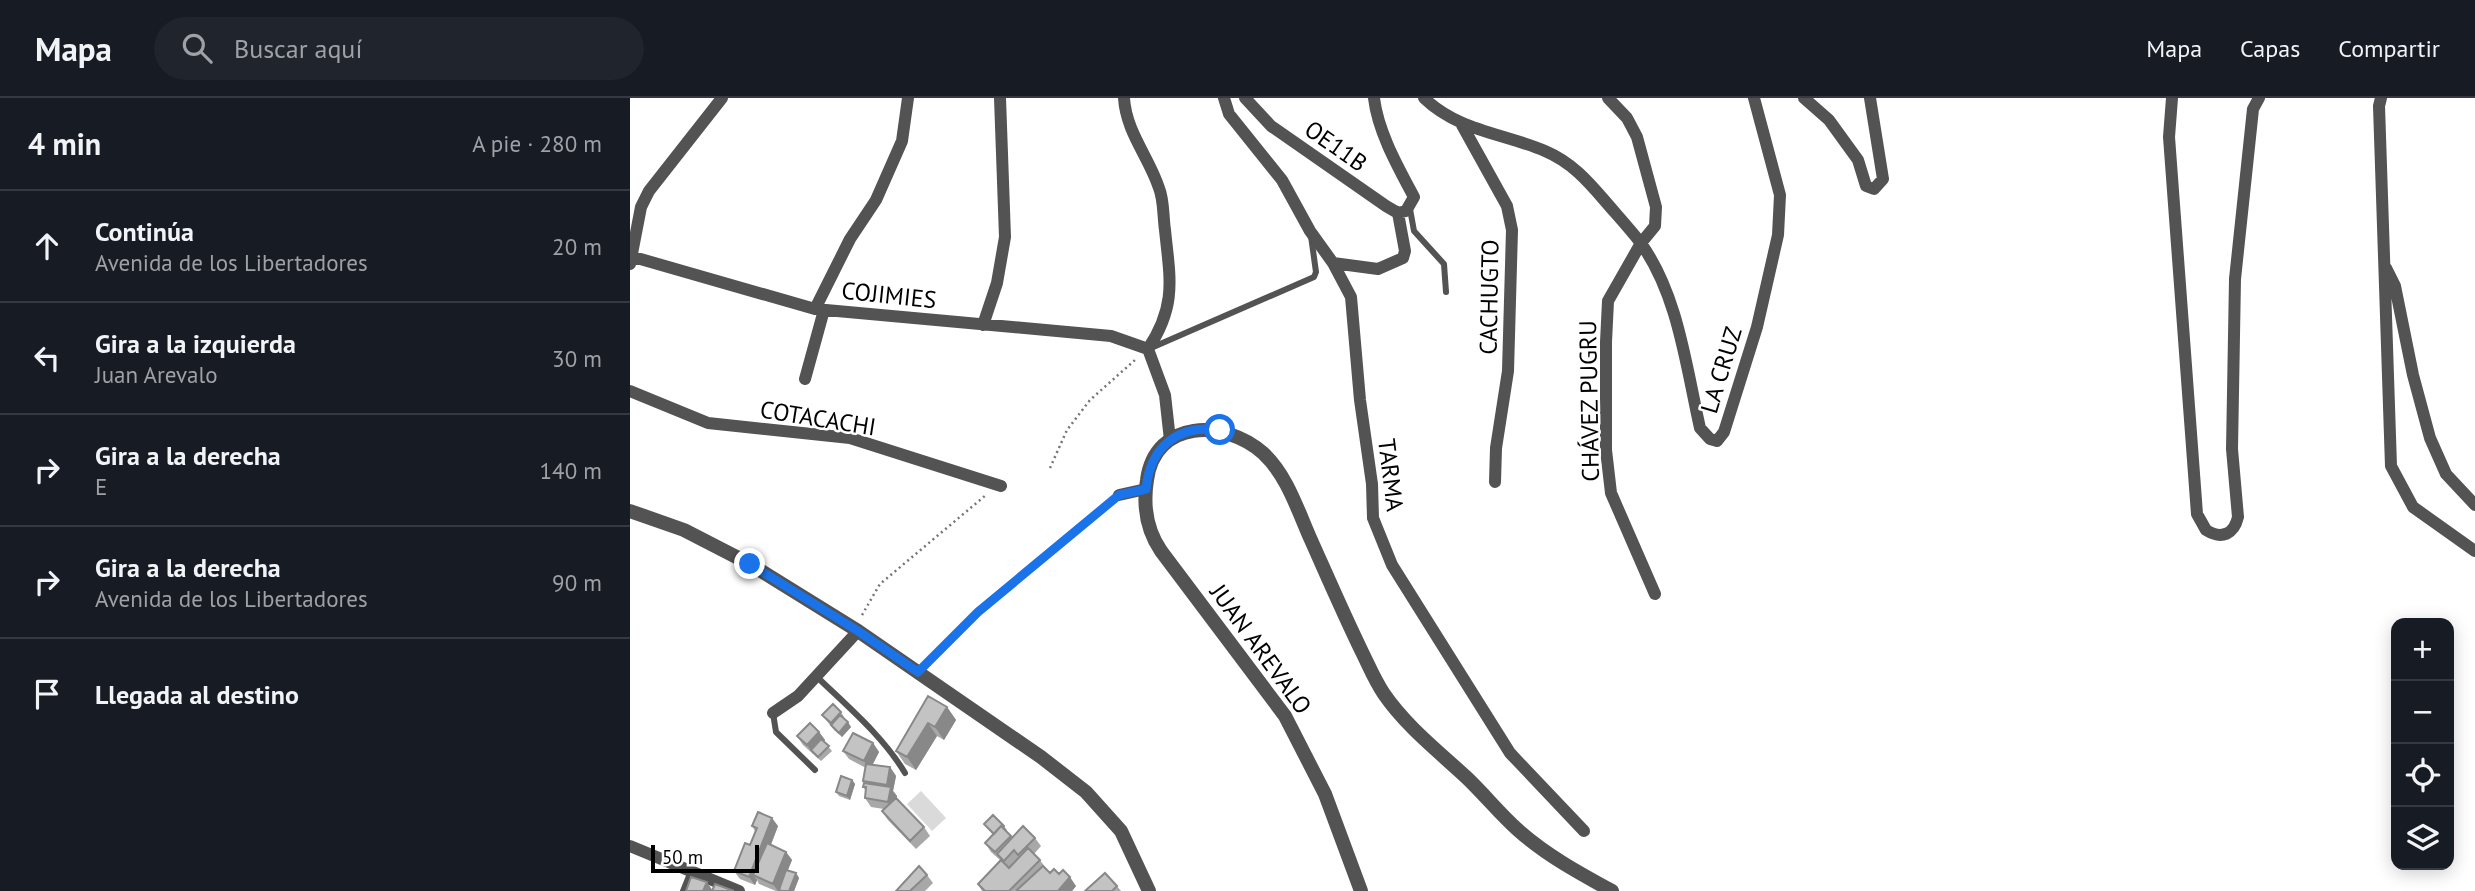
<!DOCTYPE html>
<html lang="es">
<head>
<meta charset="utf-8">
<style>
  :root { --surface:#171b24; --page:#20242c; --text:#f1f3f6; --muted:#9ea1a6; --line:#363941 }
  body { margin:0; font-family:"PT Sans",sans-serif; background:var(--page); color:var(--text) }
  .controls { position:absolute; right:21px; bottom:21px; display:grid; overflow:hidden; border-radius:14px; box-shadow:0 4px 18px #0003 }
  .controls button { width:63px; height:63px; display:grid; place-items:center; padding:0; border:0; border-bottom:2px solid var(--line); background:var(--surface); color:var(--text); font:35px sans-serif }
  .scale { position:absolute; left:21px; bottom:18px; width:108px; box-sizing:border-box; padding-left:7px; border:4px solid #000; border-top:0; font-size:19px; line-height:24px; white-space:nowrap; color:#000; -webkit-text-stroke:5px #fff; paint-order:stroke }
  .stop { position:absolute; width:21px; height:21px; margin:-16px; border:5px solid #1a73e8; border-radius:50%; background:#fff }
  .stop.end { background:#1a73e8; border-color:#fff; box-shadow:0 2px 7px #0008 }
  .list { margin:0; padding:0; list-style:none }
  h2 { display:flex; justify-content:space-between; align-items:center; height:91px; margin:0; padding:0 28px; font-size:30px }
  h2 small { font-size:23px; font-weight:400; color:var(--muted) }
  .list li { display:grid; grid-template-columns:46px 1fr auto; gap:21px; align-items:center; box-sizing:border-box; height:112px; padding:0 28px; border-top:2px solid var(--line) }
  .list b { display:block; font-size:26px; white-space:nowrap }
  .list p { margin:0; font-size:23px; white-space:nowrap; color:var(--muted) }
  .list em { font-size:23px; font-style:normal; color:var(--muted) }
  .icon { flex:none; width:38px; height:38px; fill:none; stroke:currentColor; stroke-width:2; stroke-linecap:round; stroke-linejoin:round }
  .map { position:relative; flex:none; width:1845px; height:793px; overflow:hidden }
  header { display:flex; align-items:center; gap:42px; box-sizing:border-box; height:98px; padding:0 35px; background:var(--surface); border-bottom:2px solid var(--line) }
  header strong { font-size:33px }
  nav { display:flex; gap:38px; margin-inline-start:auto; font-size:24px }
  .search { width:490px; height:63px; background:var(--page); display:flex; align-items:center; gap:18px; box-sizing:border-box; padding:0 24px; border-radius:38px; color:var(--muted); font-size:26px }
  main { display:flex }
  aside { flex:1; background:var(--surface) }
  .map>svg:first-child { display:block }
  .green { fill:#dadada }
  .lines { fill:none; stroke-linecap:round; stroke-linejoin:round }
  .path { stroke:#757575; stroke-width:2.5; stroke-dasharray:2 3.5; stroke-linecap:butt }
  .service { stroke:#535353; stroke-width:6 }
  .minor { stroke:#535353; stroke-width:12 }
  .tertiary { stroke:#535353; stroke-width:14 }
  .wall { fill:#a8a8a8 }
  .shaded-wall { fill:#888 }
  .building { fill:#c3c3c3; stroke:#888; stroke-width:2 }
  .route { stroke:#1a73e8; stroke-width:9 }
  .labels { text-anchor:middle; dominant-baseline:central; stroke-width:5; stroke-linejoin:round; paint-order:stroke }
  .street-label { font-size:24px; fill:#000; stroke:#fff }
</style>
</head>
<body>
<header>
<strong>Mapa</strong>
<div class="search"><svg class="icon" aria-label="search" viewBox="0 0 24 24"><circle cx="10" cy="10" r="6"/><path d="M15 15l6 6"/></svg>Buscar aquí</div>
<nav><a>Mapa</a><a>Capas</a><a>Compartir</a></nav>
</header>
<main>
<aside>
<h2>4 min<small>A pie · 280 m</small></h2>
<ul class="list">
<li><svg class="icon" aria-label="ahead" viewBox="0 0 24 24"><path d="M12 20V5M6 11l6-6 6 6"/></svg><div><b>Continúa</b><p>Avenida de los Libertadores</p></div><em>20 m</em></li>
<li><svg class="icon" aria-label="left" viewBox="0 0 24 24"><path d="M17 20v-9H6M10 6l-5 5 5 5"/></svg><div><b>Gira a la izquierda</b><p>Juan Arevalo</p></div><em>30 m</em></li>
<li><svg class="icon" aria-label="right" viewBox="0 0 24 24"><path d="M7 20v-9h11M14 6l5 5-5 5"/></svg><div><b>Gira a la derecha</b><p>E</p></div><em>140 m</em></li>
<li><svg class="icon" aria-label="right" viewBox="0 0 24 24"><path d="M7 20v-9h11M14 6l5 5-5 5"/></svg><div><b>Gira a la derecha</b><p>Avenida de los Libertadores</p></div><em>90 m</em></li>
<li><svg class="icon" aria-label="arrive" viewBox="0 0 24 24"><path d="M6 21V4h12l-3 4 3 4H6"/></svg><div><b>Llegada al destino</b></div></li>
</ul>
</aside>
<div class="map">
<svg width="1845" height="793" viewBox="0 0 1845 793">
  <rect width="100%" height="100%" fill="#fff"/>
  <path class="green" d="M291 693 316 720 302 733 277 706Z"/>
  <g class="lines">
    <path class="path" d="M420 370 437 332 460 302 505 262
      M232 517 250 486 356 397
      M296 565 348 514 479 406"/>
    <path class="service" d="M780 111 784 133 814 166 816 194
      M521 250 684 179 686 174 681 138
      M186 578C217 608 253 638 275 675
      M143 615 146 634 185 672
      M53 793 61 773"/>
    <path class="minor" d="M494 0C496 34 519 59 529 90 534 102 533 119 535 132 540 181 547 207 518 251
      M594 0 599 16 652 82 680 133 703 165 721 199 730 302 742 386 743 420 762 467 880 655 954 733
      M615 0 641 28 756 108 768 115 776 113 784 99C768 69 748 34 744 0
      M794 0C828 33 873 35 915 53 941 64 957 82 975 103 987 117 999 130 1010 144 1048 196 1056 268 1070 330L1080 341 1087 343 1094 334 1127 229 1148 137 1150 97 1124 0
      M978 0 997 20 1007 39 1026 109 1025 128 1011 145 978 203 976 244V352L981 395 1025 496
      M1174 0 1199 22 1228 62 1236 88 1244 91 1253 81 1240 0
      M1542 0 1539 39 1567 416 1576 432C1592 442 1604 436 1608 419L1602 351 1605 181 1623 11 1629 0
      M1751 0 1749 8 1761 368 1783 409 1845 453
      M832 27 877 108 882 132 878 273 866 350 865 384
      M0 158 185 211 481 238 518 251 535 297 540 342
      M703 165 748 171 773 160 775 153 768 115
      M0 166 11 109 19 93 92 0
      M1756 170 1765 188 1783 277 1800 340 1816 376 1845 407
      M185 211 220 141 246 102 272 43 278 0
      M353 227 367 185 375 139 370 0
      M175 281 194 212
      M0 293 78 325 220 340 371 388
      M489 397 516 391
      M143 615 168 598 228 533
      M0 748 109 793"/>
    <path class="tertiary" d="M0 413 54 432 120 466 228 533 411 659 456 694 491 733 519 793
      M731 793 695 696 655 618 531 453C516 431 513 407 517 382 525 321 595 321 633 355 657 377 668 413 681 442 698 480 714 517 732 554 739 568 745 583 754 596 776 628 808 653 836 679 854 696 870 716 888 732 916 757 949 775 982 793"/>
  </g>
  <path class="wall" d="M317 609 326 622 314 642 307 638 286 672 275 666 266 653Z
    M211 614 214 619 213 620 221 629 212 639 204 632 192 617Z
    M189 634 195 642 194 644 202 653 191 663 173 647 167 638Z
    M243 645 249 654 242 667 260 669 266 678 263 693 267 698 266 701 294 729 300 738 286 751 258 722 252 713 254 711 241 709 235 700 236 693 233 689 235 685 233 683 236 670 219 661 213 653Z
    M222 682 225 686 220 702 209 698 206 694Z
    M354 726 374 728 377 732 376 733 382 740H405L411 748 404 756 410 762 417 772 420 775 429 776 446 788 442 793H352L348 786 370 762 361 754 355 745 363 737Z
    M122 728H148L141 747 156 754 162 762 158 772 166 775 169 780 164 793H146L129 786 127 782 125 787 110 781 104 773 120 747 125 733Z
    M297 777 303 785 295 793H266Z
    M487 788 491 793H455Z"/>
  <path class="shaded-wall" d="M317 609 326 622 314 642 305 629Z
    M218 624 221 629 212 639 209 635Z
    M298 625 307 638 286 672 277 659Z
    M189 634 195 642 184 655 181 652 183 656 177 647Z
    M243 645 249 654 240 672 234 663Z
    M260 669 266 678 263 693 267 698 264 713 258 704 260 691 257 687Z
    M222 682 225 686 220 702 217 698Z
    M142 720 148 728 128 779 123 777 127 782 125 787 119 779Z
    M156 754 162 762 149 793H148L143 786Z
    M166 775 169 780 164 793H159Z
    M440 779 446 788 442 793H428Z
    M77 784 83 793H73Z"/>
  <path class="building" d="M298 598 317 609 305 629 298 625 277 659 266 653Z
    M203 606 211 614 201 625 192 617Z
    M210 617 218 624 209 635 201 627Z
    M180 625 189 634 177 647 167 638Z
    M223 635 243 645 234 663 213 653Z
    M191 641 199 648 188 659 181 652Z
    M236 666 260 669 257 687 233 683Z
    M211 678 222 682 217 698 206 694Z
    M234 685 261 689 258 704 235 700 236 689H233Z
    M266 700 294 729 280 743 252 713Z
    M128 714 142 720 119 779 104 773 115 745 120 747 127 730 122 728Z
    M363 717 374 728 373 730 371 728 364 736 354 726Z
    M371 728 381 738 365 754 355 745Z
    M393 728 405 740 388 757 384 752 374 763 367 756Z
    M137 745 156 754 143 786 123 777Z
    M398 750 410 762 379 793H355L348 786 371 762 379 770Z
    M289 768 297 777 280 793H266Z
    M413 768 420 775 424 771 429 776 433 772 440 779 428 793H388L387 792Z
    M156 772 166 775 159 793H152L149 792Z
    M475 775 487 788 482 793H455Z
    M61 779 77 784 73 793H56Z
    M85 786 104 793H82Z"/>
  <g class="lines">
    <path class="route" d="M120 466 228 533 288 574 348 514 489 397 516 391C520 349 548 326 590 332"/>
  </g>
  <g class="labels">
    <g class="street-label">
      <text transform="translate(706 48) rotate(35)">OE11B</text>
      <text transform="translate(259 197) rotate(6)">COJIMIES</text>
      <text transform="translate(859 199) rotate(-89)">CACHUGTO</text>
      <text transform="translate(1091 272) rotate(-73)">LA CRUZ</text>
      <text transform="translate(959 303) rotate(-91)">CHÁVEZ PUGRU</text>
      <text transform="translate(188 320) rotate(9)">COTACACHI</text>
      <text transform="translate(761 377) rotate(83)">TARMA</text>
      <text transform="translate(631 551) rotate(54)">JUAN AREVALO</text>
    </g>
  </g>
</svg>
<div class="controls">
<button>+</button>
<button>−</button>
<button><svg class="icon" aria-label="locate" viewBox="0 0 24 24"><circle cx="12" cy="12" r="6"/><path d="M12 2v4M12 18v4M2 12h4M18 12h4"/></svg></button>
<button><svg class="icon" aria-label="layers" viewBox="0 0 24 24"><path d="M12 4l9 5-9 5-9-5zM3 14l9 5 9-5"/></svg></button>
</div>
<div class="scale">50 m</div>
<div class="stop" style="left:590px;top:332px"></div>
<div class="stop end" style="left:120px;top:466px"></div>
</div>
</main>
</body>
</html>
